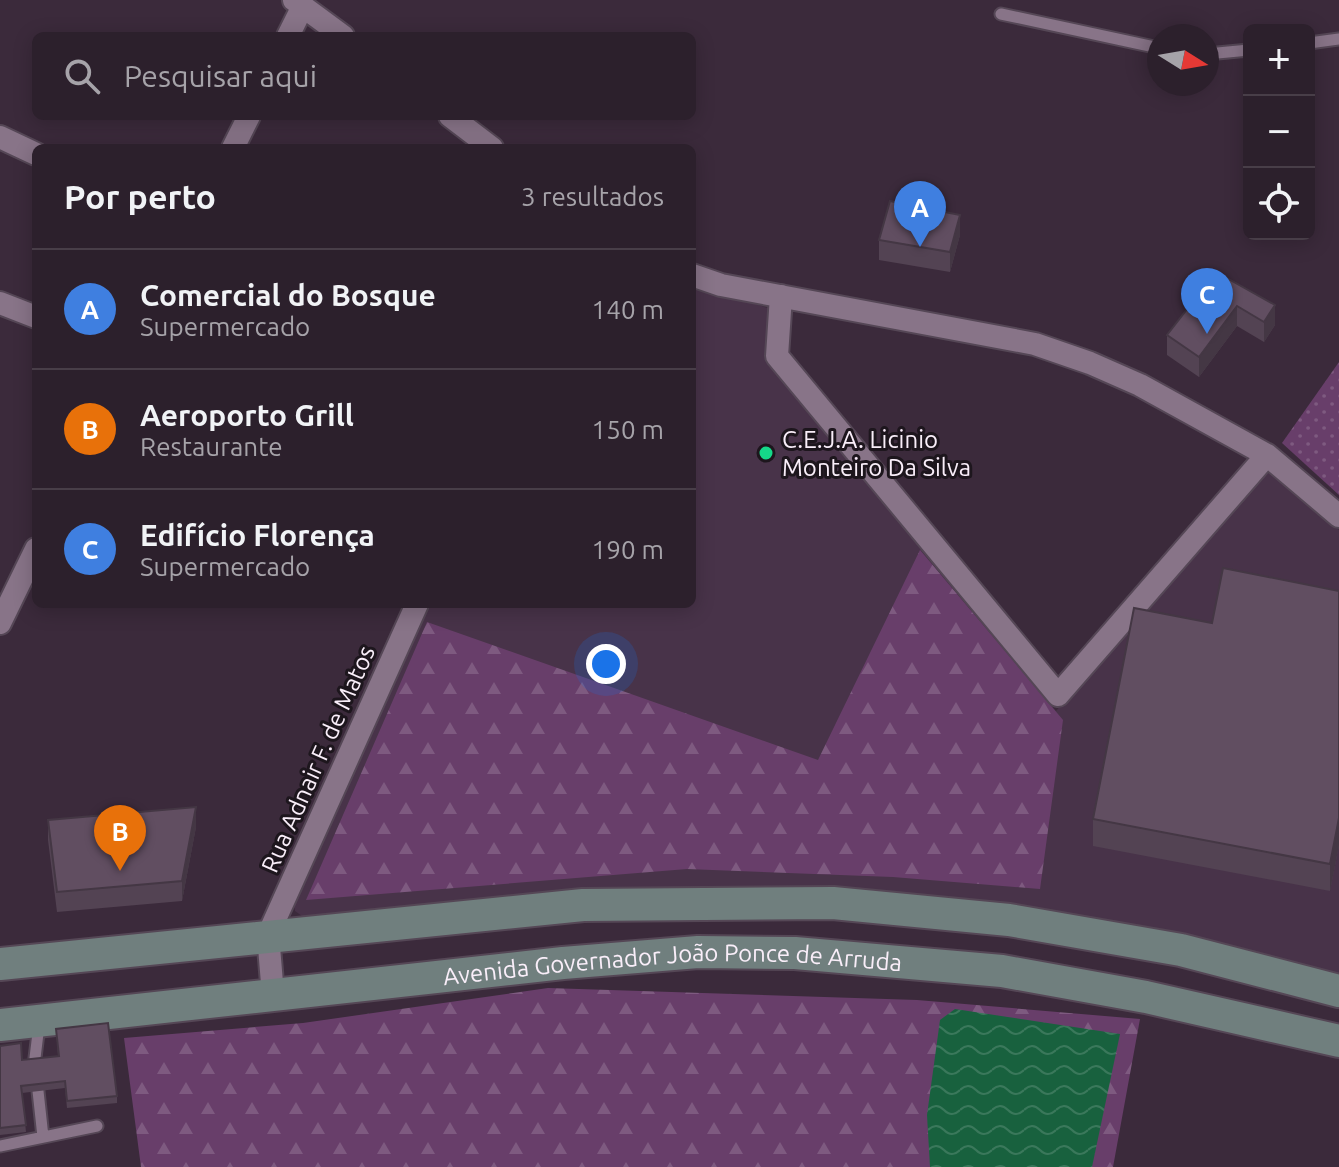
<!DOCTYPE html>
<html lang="pt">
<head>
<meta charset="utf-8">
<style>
  :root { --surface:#2c202c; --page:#342834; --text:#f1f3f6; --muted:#a6a3a9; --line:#483e48; --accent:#1a73e8 }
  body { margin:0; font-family:Ubuntu,sans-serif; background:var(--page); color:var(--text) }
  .controls { position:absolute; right:24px; top:24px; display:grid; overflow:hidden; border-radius:12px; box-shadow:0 4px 20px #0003 }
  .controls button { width:72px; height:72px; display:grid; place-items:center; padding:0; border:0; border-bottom:2px solid var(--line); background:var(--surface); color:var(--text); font:40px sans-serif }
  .compass { position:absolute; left:1147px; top:24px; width:72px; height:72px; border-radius:50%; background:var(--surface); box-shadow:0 4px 20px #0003; rotate:101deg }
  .you { position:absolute; left:606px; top:664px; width:28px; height:28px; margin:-20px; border:6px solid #fff; border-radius:50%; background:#1a73e8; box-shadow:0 0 0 12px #1a73e833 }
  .badge { display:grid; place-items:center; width:52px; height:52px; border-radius:50%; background:var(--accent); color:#fff; font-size:26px; font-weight:700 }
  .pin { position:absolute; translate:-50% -66px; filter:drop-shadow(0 2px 4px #0008) }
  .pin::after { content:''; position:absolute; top:42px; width:28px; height:24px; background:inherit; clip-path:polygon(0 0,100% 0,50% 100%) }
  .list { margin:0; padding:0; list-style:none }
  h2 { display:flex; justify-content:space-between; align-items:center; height:104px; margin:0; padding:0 32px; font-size:34px }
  h2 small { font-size:26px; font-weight:400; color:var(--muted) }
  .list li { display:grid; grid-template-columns:52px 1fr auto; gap:24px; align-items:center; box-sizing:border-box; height:120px; padding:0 32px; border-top:2px solid var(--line) }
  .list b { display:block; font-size:30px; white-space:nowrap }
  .list p { margin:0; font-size:26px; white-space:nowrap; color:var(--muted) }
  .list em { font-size:26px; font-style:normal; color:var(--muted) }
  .icon { flex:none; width:44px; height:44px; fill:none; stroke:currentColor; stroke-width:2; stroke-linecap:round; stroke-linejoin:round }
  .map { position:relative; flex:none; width:1339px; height:1167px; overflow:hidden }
  .search { position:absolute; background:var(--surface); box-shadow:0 4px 20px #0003; left:32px; top:32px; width:664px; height:88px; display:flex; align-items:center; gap:20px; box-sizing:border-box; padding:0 28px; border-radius:12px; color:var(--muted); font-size:30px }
  .panel { position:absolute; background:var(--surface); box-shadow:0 4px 20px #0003; left:32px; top:144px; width:664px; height:464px; border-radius:12px }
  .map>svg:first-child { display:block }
  .built { fill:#483349 }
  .green { fill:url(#green-dots) }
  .forest { fill:url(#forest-firs) }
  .water { fill:url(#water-waves) }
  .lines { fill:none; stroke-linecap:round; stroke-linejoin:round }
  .service-casing { stroke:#554756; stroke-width:15 }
  .minor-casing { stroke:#554756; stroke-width:26 }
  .secondary-casing { stroke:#554756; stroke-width:36 }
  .service { stroke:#887488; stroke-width:11 }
  .minor { stroke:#887488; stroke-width:22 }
  .secondary { stroke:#707f7e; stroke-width:32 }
  .wall { fill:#534353 }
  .shaded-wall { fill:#443744 }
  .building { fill:#614e61; stroke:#443744; stroke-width:2 }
  .poi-dot { fill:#15d989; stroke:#1d161d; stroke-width:3 }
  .labels { text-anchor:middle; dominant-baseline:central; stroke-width:6; stroke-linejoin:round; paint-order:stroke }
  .poi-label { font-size:24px; fill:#f9eef9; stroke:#1d161d; text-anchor:start }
  .street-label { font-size:24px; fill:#f9eef9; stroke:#1d161d }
</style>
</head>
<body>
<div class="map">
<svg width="1339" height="1167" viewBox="0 0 1339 1167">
  <defs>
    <pattern id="green-dots" width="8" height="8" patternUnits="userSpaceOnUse" patternTransform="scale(2)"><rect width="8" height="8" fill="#683e6a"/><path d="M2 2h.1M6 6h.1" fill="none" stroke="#7e5a80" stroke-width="1.8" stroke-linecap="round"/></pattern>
    <pattern id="forest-firs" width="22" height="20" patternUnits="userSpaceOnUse" patternTransform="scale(2)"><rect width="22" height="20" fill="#683e6a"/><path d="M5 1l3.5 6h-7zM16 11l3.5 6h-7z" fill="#7e5a80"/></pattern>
    <pattern id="water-waves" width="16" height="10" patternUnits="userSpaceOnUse" patternTransform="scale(2)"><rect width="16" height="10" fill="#18613e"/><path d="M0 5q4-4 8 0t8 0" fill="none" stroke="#3a785b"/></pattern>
  </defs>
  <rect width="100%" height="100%" fill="#3b2a3b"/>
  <path class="built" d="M692 285 771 309 769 364 1056 711 1270 470 1339 530V974L1102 923 989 905 306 919 295 911 293 898 427 604H692Z"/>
  <path class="green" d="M1339 362V495L1282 443Z"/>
  <path class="forest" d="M920 550 1063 720 1040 889 893 877 687 869 306 900 427 622 818 760Z
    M548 988 917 1000 1140 1019 1113 1167H141L124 1038 303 1023Z"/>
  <path class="water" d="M955 1009 1120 1034 1092 1167H930L927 1115 940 1020Z"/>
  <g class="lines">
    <g class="service-casing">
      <path id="service" d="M1001 14 1159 48
        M1309 43 1339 39
        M1207 54 1249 50
        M34 1066 39 1025
        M38 1091 43 1137
        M0 1146 97 1126"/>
    </g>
    <g class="minor-casing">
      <path id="minor" d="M294 0 343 36
        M288 36 303 6
        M450 116 492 148
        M0 137 36 154
        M233 148 249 116
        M692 275 721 285 1035 344 1090 363 1140 385 1267 455 1339 516
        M781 296 777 356 1058 695 1267 455
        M0 303 36 317
        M0 623 36 549
        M273 995 268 935 417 604"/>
    </g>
    <g class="secondary-casing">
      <g id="secondary">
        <path d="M0 964 583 905 833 903 1009 920 1181 950 1339 991"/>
        <path id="s1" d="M0 1025 563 963 698 952 795 953 1002 971 1146 997 1339 1041"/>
      </g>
    </g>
    <use href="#service" class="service"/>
    <use href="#minor" class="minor"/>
    <use href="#secondary" class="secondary"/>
  </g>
  <path class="wall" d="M960 235 950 272 879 260V240Z
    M1216 272 1275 325 1264 342 1237 326 1199 377 1167 355V335Z
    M1339 591V845L1330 891 1093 846V819L1212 623Z
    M48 820 196 827 182 901 57 912 48 840Z
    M56 1029 117 1096V1103L67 1108 65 1088 22 1093 26 1132 0 1135V1046L22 1060 58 1056Z"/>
  <path class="shaded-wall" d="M960 215V235L950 272V252Z
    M1275 305V325L1264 342V322Z
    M1237 306V326L1199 377V357Z
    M196 807V827L182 901V881Z
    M1339 818V845L1330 891V864Z"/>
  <path class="building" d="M890 201 960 215 950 252 879 240Z
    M1216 272 1275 305 1264 322 1237 306 1199 357 1167 335Z
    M1223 568 1339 591V818L1330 864 1093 819 1134 608 1212 623Z
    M196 807 182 881 57 892 48 820Z
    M108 1023 117 1096 67 1101 65 1081 21 1086 26 1125 0 1128V1046L21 1043 22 1060 59 1056 56 1029Z"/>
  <circle class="poi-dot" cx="766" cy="453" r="8"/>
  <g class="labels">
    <g class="poi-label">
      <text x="782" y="439">C.E.J.A. Licinio<tspan x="782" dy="28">Monteiro Da Silva</tspan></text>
    </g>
    <g class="street-label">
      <text transform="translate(318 759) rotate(-66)">Rua Adnair F. de Matos</text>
      <text stroke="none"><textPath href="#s1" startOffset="676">Avenida Governador João Ponce de Arruda</textPath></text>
    </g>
  </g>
</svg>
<div class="controls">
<button>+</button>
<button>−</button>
<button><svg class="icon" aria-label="locate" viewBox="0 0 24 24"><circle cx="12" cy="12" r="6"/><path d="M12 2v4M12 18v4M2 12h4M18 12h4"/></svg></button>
</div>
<svg class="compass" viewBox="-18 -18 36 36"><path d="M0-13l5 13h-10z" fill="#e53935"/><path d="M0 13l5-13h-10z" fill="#a6a3a9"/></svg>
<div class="you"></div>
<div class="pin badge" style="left:920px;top:247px;background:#3f7fe0">A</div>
<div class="pin badge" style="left:120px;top:871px;background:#e8710a">B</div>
<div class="pin badge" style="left:1207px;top:334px;background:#3f7fe0">C</div>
<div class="search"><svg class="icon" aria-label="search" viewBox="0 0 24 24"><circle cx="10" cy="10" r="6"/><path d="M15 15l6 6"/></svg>Pesquisar aqui</div>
<section class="panel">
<h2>Por perto<small>3 resultados</small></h2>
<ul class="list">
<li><span class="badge" style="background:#3f7fe0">A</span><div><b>Comercial do Bosque</b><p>Supermercado</p></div><em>140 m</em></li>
<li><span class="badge" style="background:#e8710a">B</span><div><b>Aeroporto Grill</b><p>Restaurante</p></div><em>150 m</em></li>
<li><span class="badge" style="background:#3f7fe0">C</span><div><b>Edifício Florença</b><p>Supermercado</p></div><em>190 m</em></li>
</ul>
</section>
</div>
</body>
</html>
